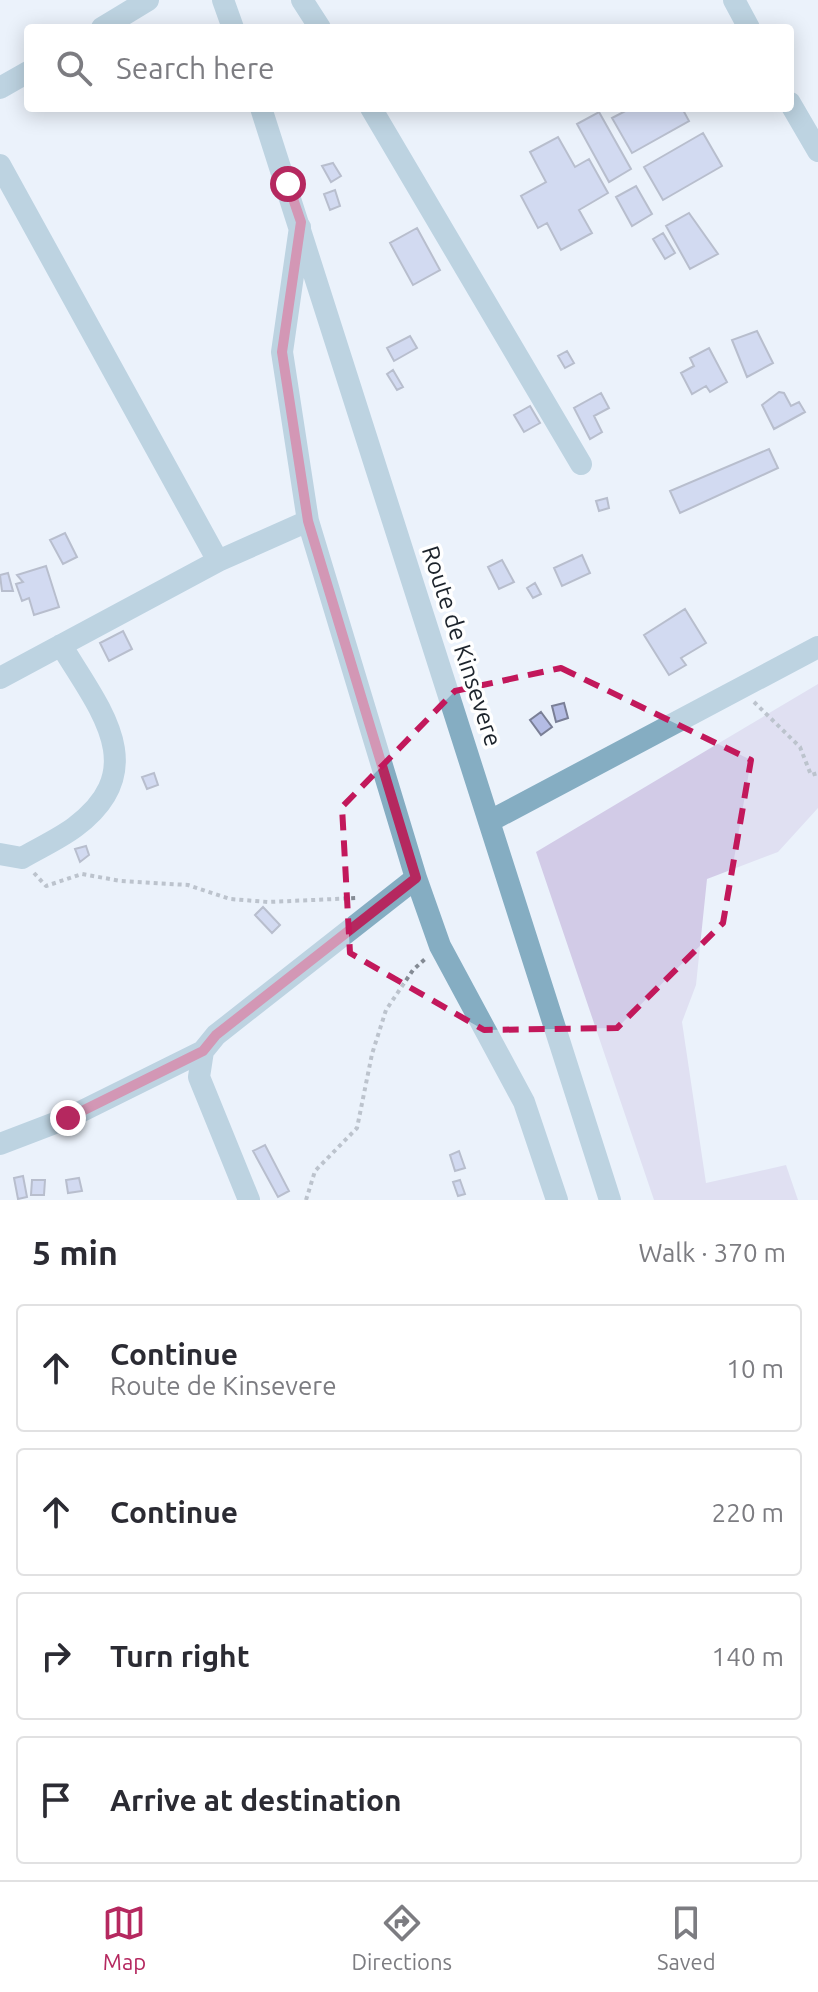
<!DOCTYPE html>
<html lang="en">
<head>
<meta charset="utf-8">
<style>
  :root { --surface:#fff; --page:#f7f7f7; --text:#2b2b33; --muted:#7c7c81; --line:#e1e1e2; --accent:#b5285f }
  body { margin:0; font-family:Ubuntu,sans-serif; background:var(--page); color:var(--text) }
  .stop { position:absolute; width:24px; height:24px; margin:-18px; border:6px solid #b5285f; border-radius:50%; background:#fff }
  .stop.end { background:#b5285f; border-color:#fff; box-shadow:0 2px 8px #0008 }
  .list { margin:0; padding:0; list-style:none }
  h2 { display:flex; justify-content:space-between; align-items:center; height:104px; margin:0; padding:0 32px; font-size:34px }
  h2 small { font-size:26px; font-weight:400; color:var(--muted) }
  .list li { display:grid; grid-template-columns:52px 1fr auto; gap:24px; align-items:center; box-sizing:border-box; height:128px; margin:0 16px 16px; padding:0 16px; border:2px solid var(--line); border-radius:8px }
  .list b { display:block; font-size:30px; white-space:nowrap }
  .list p { margin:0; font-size:26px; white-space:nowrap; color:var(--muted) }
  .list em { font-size:26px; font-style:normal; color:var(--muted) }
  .icon { flex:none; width:44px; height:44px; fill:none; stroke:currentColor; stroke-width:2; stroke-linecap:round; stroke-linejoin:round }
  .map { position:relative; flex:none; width:818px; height:1200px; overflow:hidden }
  .search { position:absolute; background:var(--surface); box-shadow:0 4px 20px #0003; left:24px; right:24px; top:24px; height:88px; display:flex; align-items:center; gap:20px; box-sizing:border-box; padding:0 28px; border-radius:8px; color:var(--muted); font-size:30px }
  .sheet { height:680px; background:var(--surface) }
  nav { display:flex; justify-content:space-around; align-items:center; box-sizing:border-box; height:112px; border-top:2px solid var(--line); background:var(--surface); font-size:22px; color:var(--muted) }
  nav a { display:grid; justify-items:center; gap:4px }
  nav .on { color:var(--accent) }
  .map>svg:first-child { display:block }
  .green { fill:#d2cbe7 }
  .building { fill:#b4bce4; stroke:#7a7f96; stroke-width:2 }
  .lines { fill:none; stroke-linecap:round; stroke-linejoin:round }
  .path { stroke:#848b94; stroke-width:4; stroke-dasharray:4 4; stroke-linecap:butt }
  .street { stroke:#85adc2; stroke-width:22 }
  .route { stroke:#b5285f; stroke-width:10 }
  .marked { fill:none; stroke:#c2185b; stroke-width:6; stroke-dasharray:16 10; stroke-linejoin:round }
  .labels { text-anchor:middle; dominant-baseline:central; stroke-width:7; stroke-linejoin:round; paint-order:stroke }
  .street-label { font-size:24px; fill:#1c232b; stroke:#fff }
</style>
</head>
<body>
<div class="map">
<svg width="818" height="1200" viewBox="0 0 818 1200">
  <rect width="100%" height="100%" fill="#ebf2fb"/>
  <path class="green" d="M818 684V808L778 852 707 879 696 985 682 1022 706 1183 786 1165 798 1200H654L536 852Z"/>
  <path class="building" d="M631 108H682L689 121 632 153 612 118Z
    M599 112 631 169 609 182 577 124Z
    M703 133 722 166 663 200 644 167Z
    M558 137 575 167 589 159 608 193 579 210 592 233 561 250 547 223 538 228 521 196 546 182 530 152Z
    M333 163 341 176 331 182 322 166Z
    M636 186 652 214 632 226 616 197Z
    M335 190 340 206 330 210 324 194Z
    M689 213 718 254 690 269 666 226Z
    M417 228 440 270 413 285 390 243Z
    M663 233 675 253 665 259 653 239Z
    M757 331 773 363 747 377 732 340Z
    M410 336 417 348 394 361 387 348Z
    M709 348 727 382 710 392 706 386 692 394 681 373 694 366 690 358Z
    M567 351 574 363 565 368 558 356Z
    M393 370 403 387 397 390 387 374Z
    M779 392 784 393 791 406 799 402 805 412 774 429 762 405Z
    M601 393 609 408 594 416 602 432 590 439 574 408Z
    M530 406 540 423 524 432 514 415Z
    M769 449 778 468 680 513 670 491Z
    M607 498 609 508 599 511 596 501Z
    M65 533 77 557 63 564 50 540Z
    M582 555 590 573 562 586 554 568Z
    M502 560 514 582 499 589 488 567Z
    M46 566 59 607 34 615 29 598 22 601 16 584 23 582 17 575Z
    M8 573 13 591H2L0 575Z
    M535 583 541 594 533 598 527 588Z
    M685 609 706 643 681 658 686 665 669 675 644 635Z
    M123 631 132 649 109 661 100 643Z
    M564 703 568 718 556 722 552 706Z
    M541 712 552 727 541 735 530 720Z
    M154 773 158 785 147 789 142 777Z
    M86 846 89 855 80 862 75 849Z
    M263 907 280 925 272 933 255 915Z
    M265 1145 289 1191 278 1197 253 1151Z
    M459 1151 465 1168 455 1171 450 1155Z
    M23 1176 27 1197 18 1199 14 1178Z
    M79 1178 82 1191 68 1193 66 1180Z
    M32 1180H45L44 1195H31Z
    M460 1180 465 1194 458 1196 453 1182Z"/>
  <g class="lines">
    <path class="path" d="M754 702 800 747 811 775 818 773
      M34 873 46 886 82 874 121 881 188 885 230 899 268 902 357 898
      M306 1200 315 1171 357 1128 372 1054 386 1010 413 970 425 959"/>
    <path class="street" d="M223 0 233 28
      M302 0 320 28
      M734 0 749 28
      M102 28 148 0
      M0 88 28 72
      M790 103 818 151
      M261 108 610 1200
      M371 108 581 464
      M0 165 218 561
      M300 227 282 352 308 521 416 878 440 946 524 1102 557 1200
      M0 678 218 561 308 521
      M490 821 818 647
      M0 854 22 858C39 848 59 839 75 827 153 769 99 708 61 645
      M0 1144 68 1118 203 1051
      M249 1200 199 1077 203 1051 216 1035 416 878"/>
  </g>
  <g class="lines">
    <path class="route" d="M68 1118 203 1051 216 1035 416 878 308 521 282 352 301 222 288 184"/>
  </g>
  <path d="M0 0H818V1200H0ZM561 668 751 760 723 923 617 1028 484 1030 350 953 342 807 455 691Z" fill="#ebf2fb" fill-opacity=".55" fill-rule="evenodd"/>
  <path class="marked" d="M561 668 751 760 723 923 617 1028 484 1030 350 953 342 807 455 691Z"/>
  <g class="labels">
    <g class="street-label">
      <text transform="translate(462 646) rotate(72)">Route de Kinsevere</text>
    </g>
  </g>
</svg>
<div class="stop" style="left:288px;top:184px"></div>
<div class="stop end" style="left:68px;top:1118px"></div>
<div class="search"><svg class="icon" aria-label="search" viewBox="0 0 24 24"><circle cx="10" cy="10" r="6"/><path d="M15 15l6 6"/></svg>Search here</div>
</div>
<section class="sheet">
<h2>5 min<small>Walk · 370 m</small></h2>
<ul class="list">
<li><svg class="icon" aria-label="ahead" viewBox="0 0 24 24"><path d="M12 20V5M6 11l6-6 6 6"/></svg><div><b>Continue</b><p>Route de Kinsevere</p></div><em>10 m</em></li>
<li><svg class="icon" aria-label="ahead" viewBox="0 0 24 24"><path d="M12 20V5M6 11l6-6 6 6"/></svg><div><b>Continue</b></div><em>220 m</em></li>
<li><svg class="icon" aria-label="right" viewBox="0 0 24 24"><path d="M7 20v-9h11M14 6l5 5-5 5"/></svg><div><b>Turn right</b></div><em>140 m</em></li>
<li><svg class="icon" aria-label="arrive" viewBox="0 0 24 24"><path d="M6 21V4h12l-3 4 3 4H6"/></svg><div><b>Arrive at destination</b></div></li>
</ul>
</section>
<nav>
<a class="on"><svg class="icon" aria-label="map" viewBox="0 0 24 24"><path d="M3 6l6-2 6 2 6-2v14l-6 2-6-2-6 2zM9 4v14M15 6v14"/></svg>Map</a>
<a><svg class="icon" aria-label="directions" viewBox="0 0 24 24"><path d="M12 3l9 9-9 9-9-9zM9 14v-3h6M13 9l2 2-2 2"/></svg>Directions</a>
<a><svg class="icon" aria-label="saved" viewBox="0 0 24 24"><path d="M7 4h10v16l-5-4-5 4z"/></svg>Saved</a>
</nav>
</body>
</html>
